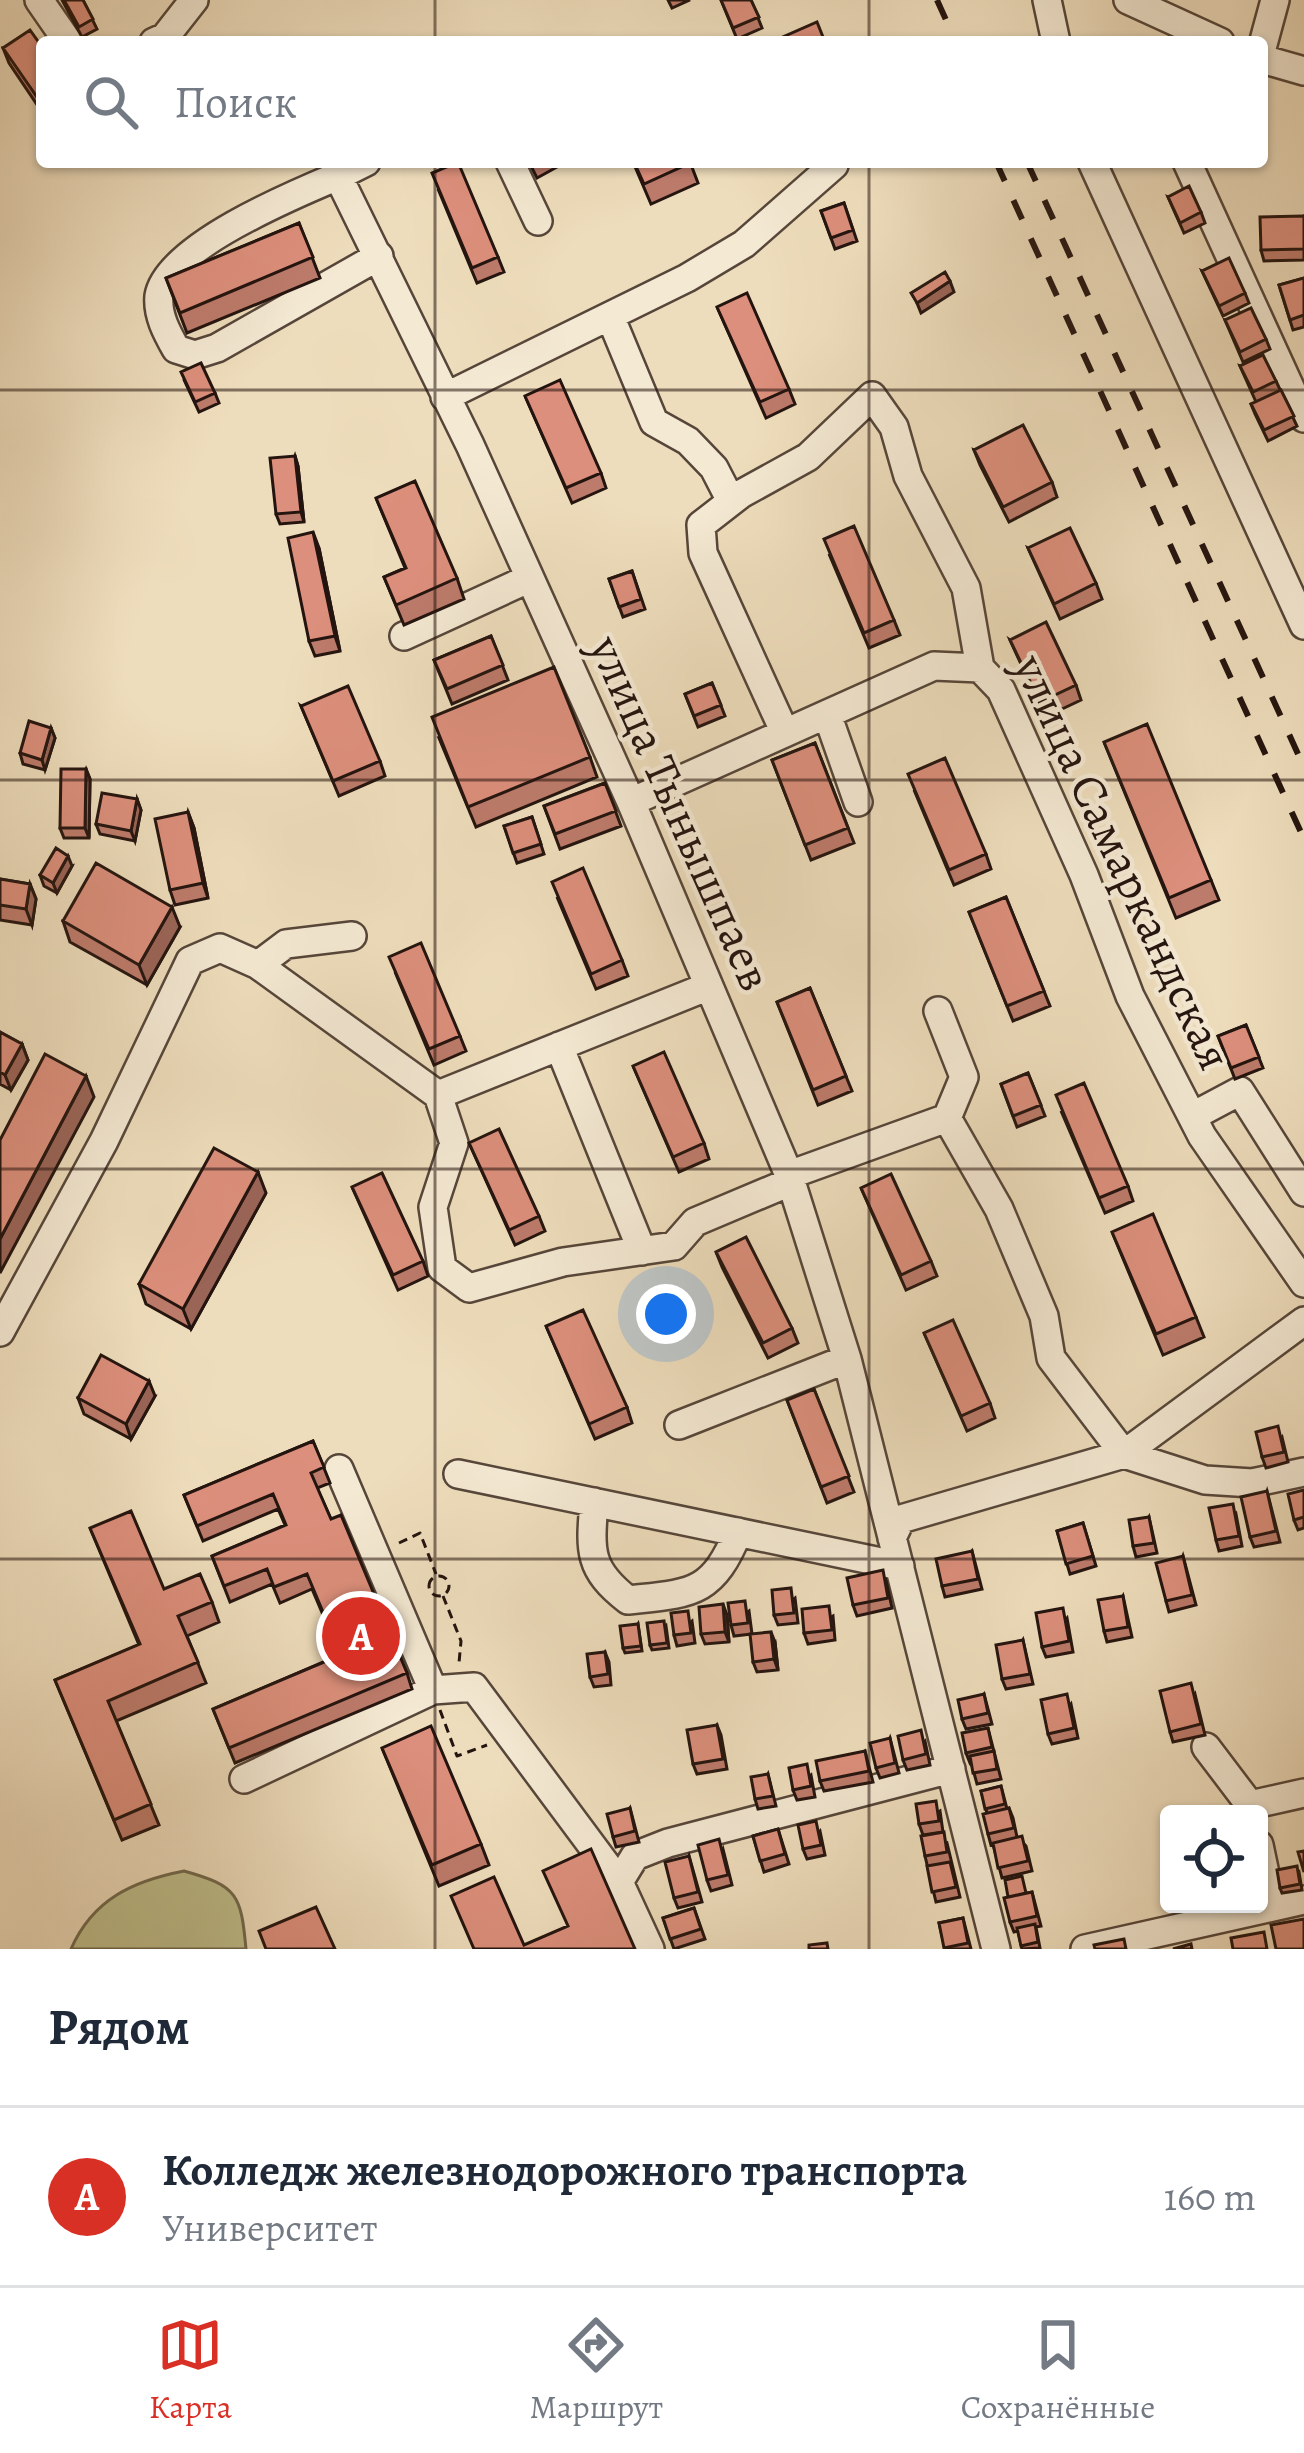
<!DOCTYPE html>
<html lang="ru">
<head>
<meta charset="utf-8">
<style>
  :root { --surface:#fff; --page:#f6f6f7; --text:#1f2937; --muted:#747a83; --line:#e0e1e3; --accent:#d93025 }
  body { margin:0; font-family:Alegreya,serif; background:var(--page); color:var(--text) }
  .controls { position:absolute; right:36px; bottom:36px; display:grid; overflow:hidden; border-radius:12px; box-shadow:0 3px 9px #0004 }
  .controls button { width:108px; height:108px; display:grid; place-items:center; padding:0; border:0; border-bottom:3px solid var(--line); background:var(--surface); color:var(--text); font:60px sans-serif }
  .you { position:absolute; left:666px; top:1314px; width:42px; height:42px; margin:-30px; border:9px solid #fff; border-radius:50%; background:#1a73e8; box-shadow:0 0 0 18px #1a73e833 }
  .badge { display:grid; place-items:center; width:78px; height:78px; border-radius:50%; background:var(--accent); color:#fff; font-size:39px; font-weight:700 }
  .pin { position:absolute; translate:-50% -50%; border:6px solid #fff; box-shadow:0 3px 12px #0006 }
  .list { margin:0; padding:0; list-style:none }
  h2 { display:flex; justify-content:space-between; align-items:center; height:156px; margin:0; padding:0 48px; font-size:51px }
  h2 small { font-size:39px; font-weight:400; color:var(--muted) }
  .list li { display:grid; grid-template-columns:78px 1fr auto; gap:36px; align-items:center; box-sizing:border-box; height:180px; padding:0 48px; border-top:3px solid var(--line) }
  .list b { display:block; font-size:45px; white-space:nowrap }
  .list p { margin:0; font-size:39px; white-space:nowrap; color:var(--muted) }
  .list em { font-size:39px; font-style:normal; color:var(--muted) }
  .icon { flex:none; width:66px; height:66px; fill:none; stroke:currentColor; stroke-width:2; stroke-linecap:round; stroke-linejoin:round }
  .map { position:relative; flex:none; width:1304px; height:1949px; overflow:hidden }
  .search { position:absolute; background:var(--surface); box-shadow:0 3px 9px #0004; left:36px; right:36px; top:36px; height:132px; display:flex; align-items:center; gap:30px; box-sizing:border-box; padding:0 42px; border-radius:12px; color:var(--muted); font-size:45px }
  .sheet { height:336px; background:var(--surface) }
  nav { display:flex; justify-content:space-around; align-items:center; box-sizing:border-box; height:168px; border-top:3px solid var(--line); background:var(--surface); font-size:33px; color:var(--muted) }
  nav a { display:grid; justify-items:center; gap:6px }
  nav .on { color:var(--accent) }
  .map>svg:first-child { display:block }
  .green { fill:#bfbf8c; stroke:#726a4e; stroke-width:3 }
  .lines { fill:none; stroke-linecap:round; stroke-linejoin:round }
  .minor-casing { stroke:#56463a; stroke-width:32 }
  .path { stroke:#24140f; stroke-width:3; stroke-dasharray:9 6; stroke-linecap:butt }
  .minor { stroke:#f4e9d3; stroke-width:27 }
  .rail { stroke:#24140f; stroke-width:6; stroke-dasharray:21 21; stroke-linecap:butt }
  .wall { fill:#bd7b6b; stroke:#24140f; stroke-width:3 }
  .shaded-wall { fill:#9a6457; stroke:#24140f; stroke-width:3 }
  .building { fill:#dc8f7c; stroke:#24140f; stroke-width:3 }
  .grid { fill:none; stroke:#24140f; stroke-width:3; stroke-opacity:0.55 }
  .labels { text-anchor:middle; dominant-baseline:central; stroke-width:9; stroke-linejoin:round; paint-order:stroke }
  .street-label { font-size:48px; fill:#24140f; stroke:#f4e9d3 }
</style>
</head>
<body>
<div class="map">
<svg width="1304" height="1949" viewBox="0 0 1304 1949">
  <rect width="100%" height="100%" fill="#eeddbc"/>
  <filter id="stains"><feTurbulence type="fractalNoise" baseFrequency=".00167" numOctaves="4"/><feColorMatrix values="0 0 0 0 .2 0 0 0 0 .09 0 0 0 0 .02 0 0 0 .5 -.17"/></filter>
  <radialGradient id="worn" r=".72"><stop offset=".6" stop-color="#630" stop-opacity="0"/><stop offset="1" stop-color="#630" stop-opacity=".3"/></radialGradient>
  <path class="green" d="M184 1871C238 1886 241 1895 246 1949H71C93 1899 133 1881 184 1871Z"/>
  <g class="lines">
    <g class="minor-casing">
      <path id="minor" d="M39 0 68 42
        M1047 0 1056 42
        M1128 0 1220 42
        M154 42 165 37 194 0
        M1262 48 1275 0
        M1262 59 1304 71
        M366 162 338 176 470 445 631 802 789 1175 847 1359 996 1949
        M510 162 538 221
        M1092 162 1304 625
        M1187 162 1304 418
        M338 176C295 194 167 247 159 296 157 315 167 333 176 349L195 355 217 348 379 256
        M610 316 654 422 688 441 714 468 731 501
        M445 397 687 278 744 244 834 165
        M404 636 528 579
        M827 714 858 802
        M785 733 703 553 701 525 741 494 808 457 872 396 894 427 908 476 966 588 980 668 1001 690 1084 875 1130 996 1202 1136 1304 1283
        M631 802 934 666 980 668
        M258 965 286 944 352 936
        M559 1046 642 1251
        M438 1095 454 1143 433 1207 442 1268 469 1288 563 1262 674 1246 695 1222 790 1182
        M438 1095 709 986
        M1193 1116 1240 1091 1304 1192
        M947 1118 999 1209 1044 1316 1051 1358 1124 1454 1205 1480 1252 1483 1304 1472
        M789 1175 947 1118 964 1077 938 1011
        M0 1332 104 1141 190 961 220 948 258 965 438 1095
        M679 1425 847 1359
        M339 1469 433 1690 474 1687 619 1882
        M458 1474 900 1566
        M594 1502C590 1551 588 1569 628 1600 692 1593 712 1595 738 1532
        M892 1538 901 1519 1124 1454 1304 1321
        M1206 1747 1250 1805 1252 1814
        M244 1779 433 1690
        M1250 1805 1304 1793
        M1259 1845 1272 1907
        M650 1949 619 1882 635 1856 668 1843 951 1769
        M1085 1949 1304 1900"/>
    </g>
    <path class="path" d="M399 1543 420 1533 436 1574
      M429 1586a10 10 0 1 1 20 0a10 10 0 1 1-20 0Z
      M443 1596 461 1641 459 1663
      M440 1710 457 1756 487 1745"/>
    <use href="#minor" class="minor"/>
    <path class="rail" d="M937 0 956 42
      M996 162 1304 839
      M1027 162 1304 767"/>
  </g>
  <path class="wall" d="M62 0H83L97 29 82 37Z
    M668 0H690L672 8Z
    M721 0H751L762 28 737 39Z
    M42 47V112L9 63 3 48Z
    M529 162H559L557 167 537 178Z
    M633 162H690L698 183 651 204Z
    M438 189 498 257 504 272 477 283Z
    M1168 197 1201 212 1205 223 1184 233Z
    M844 203 857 241 835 249 821 211Z
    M1304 216V260L1264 261 1261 250Z
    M299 223 320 278 187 333 166 278Z
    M1202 271 1245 293 1249 303 1223 316Z
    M1304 278V327L1293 330 1279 285Z
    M717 307 789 389 795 404 766 418Z
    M1225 320 1266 339 1270 349 1243 362Z
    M1240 366 1276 381 1297 426 1268 441 1255 414 1251 404 1256 402Z
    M185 382 215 393 219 403 199 412Z
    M525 396 601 473 606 488 572 503Z
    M974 450 1052 482 1057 497 1009 522 980 465Z
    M295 456 298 466 304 522 280 524 276 514Z
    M376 498 457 578 464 599 404 625 384 577 405 568Z
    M319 548 340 651 315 656 309 641Z
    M1028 548 1096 583 1102 599 1060 619Z
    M829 554 894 620 900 635 869 648Z
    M632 571 645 609 623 617 609 579Z
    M491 636 508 680 452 704 434 660Z
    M1010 640 1076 685 1081 700 1045 717Z
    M712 683 725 716 698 727 685 694Z
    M301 706 380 761 385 776 339 796Z
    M51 728 55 738 45 770 23 764 20 753Z
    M439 738 590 757 597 777 476 827Z
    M1104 742 1211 880 1219 900 1176 918Z
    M815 743 854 843 811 860 772 760Z
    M86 769 90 779 89 838H64L60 828Z
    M605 783 621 826 560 849 544 806Z
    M914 790 986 854 991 869 954 885Z
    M137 799 141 810 135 841 100 834 96 824Z
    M188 812 194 828 208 898 175 905 170 890Z
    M532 817 544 854 517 863 504 826Z
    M72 866 57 893 44 886 40 875Z
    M0 879 30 884 36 899 32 925 0 920Z
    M557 897 622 960 628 976 596 989Z
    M1006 897 1050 1006 1013 1021 969 912Z
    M63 921 180 927 147 985 70 942Z
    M395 972 460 1036 466 1051 434 1065Z
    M810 988 852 1091 818 1105 777 1002Z
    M1246 1025 1263 1068 1235 1079 1218 1036Z
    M0 1032 22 1044 28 1060 11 1090 0 1084Z
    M633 1066 704 1143 709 1159 679 1172Z
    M1028 1073 1045 1116 1017 1127 1001 1084Z
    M1061 1111 1128 1186 1133 1201 1105 1213Z
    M469 1143 539 1216 545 1231 515 1245Z
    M352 1187 423 1261 428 1276 398 1290Z
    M861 1188 931 1261 937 1276 906 1290Z
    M266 1193 191 1329 146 1304 139 1284Z
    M1112 1232 1196 1317 1204 1337 1163 1355Z
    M716 1252 792 1328 798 1343 768 1358 722 1267Z
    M546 1326 627 1407 632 1423 595 1439Z
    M924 1333 990 1403 995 1418 967 1431Z
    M814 1389 854 1492 827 1503 787 1400Z
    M155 1396 131 1439 84 1414 78 1398Z
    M1282 1437 1288 1462 1266 1468 1262 1457Z
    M313 1441 330 1483 317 1488 331 1519 407 1673 412 1689 235 1763 213 1709 340 1655 312 1589 280 1603 272 1584 230 1602 212 1556 285 1525 278 1509 203 1541 184 1495Z
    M1304 1490V1528L1298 1530 1294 1520Z
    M1267 1491 1280 1542 1254 1547 1250 1537Z
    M1236 1514 1242 1546 1219 1551 1216 1540Z
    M1149 1517 1157 1553 1136 1557 1133 1546Z
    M1083 1523 1096 1566 1070 1574 1057 1531Z
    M90 1528 164 1589 212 1602 219 1622 187 1636 206 1683 116 1721 159 1825 122 1840 55 1680 139 1645Z
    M972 1551 982 1589 945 1597 942 1586Z
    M1183 1556 1196 1605 1169 1612 1166 1601Z
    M886 1580 892 1608 857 1616 853 1605Z
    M1123 1596 1132 1637 1107 1642 1104 1631Z
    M795 1598 798 1623 778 1625 774 1615Z
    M749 1611 752 1634 734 1636 731 1625Z
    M727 1615 729 1642 705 1644 701 1634Z
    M833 1616 835 1640 808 1644 804 1633Z
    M1067 1618 1073 1652 1046 1657 1042 1647Z
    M692 1621 695 1643 677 1646 674 1635Z
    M638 1624 642 1651 625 1653 623 1648Z
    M666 1626 669 1648 652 1650 650 1645Z
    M1023 1640 1033 1684 1006 1689 1002 1679Z
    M775 1642 778 1670 757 1672 753 1662Z
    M605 1652 609 1662 611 1685 594 1687 590 1677Z
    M984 1694 992 1724 966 1729 962 1719Z
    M1195 1694 1205 1735 1173 1742 1170 1732Z
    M1071 1704 1078 1738 1052 1744 1048 1734Z
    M717 1725 721 1735 727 1769 697 1774 693 1764Z
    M988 1728 1001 1779 977 1784 971 1762 970 1763 966 1753Z
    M890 1738 899 1773 880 1778 876 1768Z
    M925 1741 930 1765 907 1770 903 1760Z
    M382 1748 481 1844 489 1865 439 1886Z
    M865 1751 873 1782 824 1791 820 1781Z
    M768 1774 776 1806 758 1809 755 1799Z
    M811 1775 815 1797 797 1800 793 1790Z
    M1001 1786 1007 1809 1009 1808 1013 1818 1017 1837 1026 1846 1032 1871 1002 1878 993 1844 991 1845 988 1834 987 1813 981 1791Z
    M630 1808 639 1842 616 1847 613 1837Z
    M940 1811 943 1832 923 1835 919 1824Z
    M778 1829 789 1864 764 1872 753 1836Z
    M820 1831 825 1855 807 1859 803 1849Z
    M947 1843 960 1897 936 1902 925 1856Z
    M723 1849 732 1885 711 1891 707 1880Z
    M689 1856 702 1902 678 1908 674 1898Z
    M1299 1872 1302 1890 1282 1893 1280 1888Z
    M1032 1892 1041 1926 1036 1927 1040 1948 1022 1949 1018 1931 1014 1932 1010 1922 1027 1893Z
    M1200 1904H1231V1905L1203 1911Z
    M694 1908 705 1939 674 1949 663 1918Z
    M963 1918 971 1949H945L939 1923Z"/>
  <path class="shaded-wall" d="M950 281 954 292 921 313 917 303Z
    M295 456 298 466 304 522 301 512Z
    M313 532 319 548 340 651 335 636Z
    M51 728 55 738 45 770 42 760Z
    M86 769 90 779 89 838 85 828Z
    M137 799 141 810 135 841 131 831Z
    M188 812 194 828 208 898 203 883Z
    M68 856 72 866 57 893 53 883Z
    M30 884 36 899 32 925 26 909Z
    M172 907 180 927 147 985 139 965Z
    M22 1044 28 1060 11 1090 5 1075Z
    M86 1076 94 1097 0 1273V1239Z
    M258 1172 266 1193 191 1329 183 1309Z
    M149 1381 155 1396 131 1439 126 1424Z
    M723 1604 727 1615 729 1642 725 1632Z
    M771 1632 775 1642 778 1670 774 1659Z"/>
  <path class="building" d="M64 0H83L93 19 79 27Z
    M721 0H751L759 17 733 28Z
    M817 22 825 42H777L776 40Z
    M30 30 42 47V93L37 97 3 48Z
    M458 162 498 257 472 268 432 173Z
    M634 162H690V163L644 184Z
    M1189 186 1201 212 1180 223 1168 197Z
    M844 203 853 230 831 238 821 211Z
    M1304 216V249L1261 250 1260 217Z
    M299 223 313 257 180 313 166 278Z
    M1229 258 1245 293 1219 306 1202 271Z
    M945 272 950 281 917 303 911 293Z
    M1304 278V315L1290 320 1279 285Z
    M747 293 789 389 760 402 717 307Z
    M1251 308 1266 339 1240 352 1225 320Z
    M1263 355 1276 381 1253 392 1240 366Z
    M201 363 215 393 195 402 181 372Z
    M560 380 601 473 566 488 525 396Z
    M1281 390 1294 416 1264 430 1251 404Z
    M1023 425 1052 482 1003 507 974 450Z
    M295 456 301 512 276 514 270 458Z
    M415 481 457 578 396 605 384 577 406 568 376 498Z
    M854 526 894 620 864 633 824 539Z
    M1070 528 1096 583 1054 604 1028 548Z
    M313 532 335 636 309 641 288 538Z
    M632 571 641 599 619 607 609 579Z
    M1046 622 1076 685 1040 702 1010 640Z
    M491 636 503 665 447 689 434 660Z
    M554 667 590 757 468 807 432 717Z
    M712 683 721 705 694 716 685 694Z
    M348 686 380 761 333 781 301 706Z
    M29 721 51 728 42 760 20 753Z
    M1147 724 1211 880 1169 898 1104 742Z
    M815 743 848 828 805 845 772 760Z
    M945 758 986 854 949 870 908 774Z
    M61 769H86L85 828H60Z
    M605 783 616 811 555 834 544 806Z
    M102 793 137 799 131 831 96 824Z
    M188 812 203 883 170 890 155 819Z
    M532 817 541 844 513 853 504 826Z
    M56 848 68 856 53 883 40 875Z
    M96 863 172 907 139 965 63 921Z
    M583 868 622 960 591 974 552 882Z
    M0 879 30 884 26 909 0 905Z
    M1006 897 1044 991 1007 1006 969 912Z
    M421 943 460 1036 429 1049 389 957Z
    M810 988 846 1076 813 1090 777 1002Z
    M1246 1025 1259 1057 1231 1068 1218 1036Z
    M0 1032 22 1044 5 1075 0 1072Z
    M664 1052 704 1143 673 1157 633 1066Z
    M45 1054 86 1076 0 1239V1140Z
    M1028 1073 1041 1105 1013 1116 1001 1084Z
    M1084 1083 1128 1186 1099 1198 1056 1095Z
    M499 1129 539 1216 509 1230 469 1143Z
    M214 1148 258 1172 183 1309 139 1284Z
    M382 1173 423 1261 393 1275 352 1187Z
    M891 1174 931 1261 901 1275 861 1188Z
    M1153 1214 1196 1317 1156 1334 1112 1232Z
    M746 1237 792 1328 763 1343 716 1252Z
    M583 1310 627 1407 589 1424 546 1326Z
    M953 1320 990 1403 961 1416 924 1333Z
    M101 1355 149 1381 126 1424 78 1398Z
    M814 1389 849 1476 821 1487 787 1400Z
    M1278 1426 1284 1452 1262 1457 1256 1432Z
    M313 1441 324 1467 311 1473 331 1519 341 1515 407 1673 229 1748 213 1709 341 1655 307 1574 274 1587 267 1569 224 1586 212 1556 286 1525 273 1494 197 1526 184 1495Z
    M1304 1490V1517L1294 1520 1288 1494Z
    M1267 1491 1276 1531 1250 1537 1241 1497Z
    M1233 1504 1239 1536 1216 1540 1209 1508Z
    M131 1511 164 1589 200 1574 212 1602 178 1616 198 1662 108 1701 151 1804 114 1820 55 1680 140 1644 90 1528Z
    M1149 1517 1154 1543 1133 1546 1129 1520Z
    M1083 1523 1093 1556 1066 1564 1057 1531Z
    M972 1551 978 1579 942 1586 936 1559Z
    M1183 1556 1192 1595 1166 1601 1156 1563Z
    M883 1570 888 1598 853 1605 847 1578Z
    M791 1588 794 1613 774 1615 772 1590Z
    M1123 1596 1128 1627 1104 1631 1098 1600Z
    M745 1601 748 1623 731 1625 728 1603Z
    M723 1604 725 1632 701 1634 699 1607Z
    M829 1606 832 1630 804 1633 802 1609Z
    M1063 1608 1069 1641 1042 1647 1036 1613Z
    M688 1611 691 1633 674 1635 671 1613Z
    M664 1621 667 1643 650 1645 647 1623Z
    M638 1624 641 1646 623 1648 620 1626Z
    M771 1632 774 1659 753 1662 750 1634Z
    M1023 1640 1030 1674 1002 1679 996 1645Z
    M605 1652 608 1674 590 1677 587 1654Z
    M1191 1683 1201 1724 1170 1732 1160 1691Z
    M984 1694 988 1713 962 1719 958 1700Z
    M1067 1694 1074 1728 1048 1734 1041 1700Z
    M717 1725 723 1759 693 1764 687 1730Z
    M431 1726 481 1844 432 1865 382 1748Z
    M988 1728 992 1747 966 1753 962 1733Z
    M921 1730 926 1754 903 1760 898 1736Z
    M890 1738 895 1763 876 1768 870 1743Z
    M865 1751 869 1771 820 1781 816 1761Z
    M994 1751 997 1769 973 1773 970 1756Z
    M807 1764 811 1786 793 1790 789 1768Z
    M768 1774 773 1796 755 1799 751 1777Z
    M1001 1786 1005 1804 985 1809 981 1791Z
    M936 1801 939 1821 919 1824 916 1804Z
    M630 1808 635 1831 613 1837 607 1814Z
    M1009 1808 1014 1828 988 1834 983 1814Z
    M816 1821 821 1845 803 1849 798 1825Z
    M778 1829 785 1854 760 1861 753 1836Z
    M944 1832 947 1852 925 1856 921 1836Z
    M1022 1836 1028 1861 998 1868 993 1843Z
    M719 1839 728 1875 707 1880 698 1845Z
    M591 1849 635 1949H474L451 1896 494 1877 524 1945 568 1926 543 1871Z
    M1304 1851V1872L1298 1852Z
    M689 1856 698 1892 674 1898 665 1862Z
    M950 1862 956 1887 932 1892 927 1866Z
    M1297 1866 1300 1884 1280 1888 1277 1870Z
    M1022 1876 1026 1893 1008 1897 1005 1880Z
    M1032 1892 1037 1916 1010 1922 1004 1898Z
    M316 1907 335 1949H266L259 1931Z
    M694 1908 701 1929 670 1939 663 1918Z
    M963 1918 968 1943 944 1948 939 1923Z
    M1304 1919V1949H1276L1271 1925Z
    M1035 1924 1038 1942 1021 1946 1017 1928Z
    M1264 1932 1267 1949H1233L1231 1938Z
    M1124 1939 1126 1949H1095L1094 1945Z
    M827 1943 828 1949H809V1945Z
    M1191 1944 1192 1949H1173Z"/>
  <path class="grid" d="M435 0V42M869 0V42M435 162V1949M869 162V1949M0 390H1304M0 780H1304M0 1169H1304M0 1559H1304"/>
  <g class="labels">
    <g class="street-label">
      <text transform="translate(681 813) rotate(66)">улица Тынышпаев</text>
      <text transform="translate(1123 862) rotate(65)">улица Самаркандская</text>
    </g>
  </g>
  <rect width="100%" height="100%" filter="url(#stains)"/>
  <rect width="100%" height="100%" fill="url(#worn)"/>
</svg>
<div class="controls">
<button><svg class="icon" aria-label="locate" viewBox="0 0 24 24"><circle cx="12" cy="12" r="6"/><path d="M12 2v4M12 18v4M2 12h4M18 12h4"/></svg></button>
</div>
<div class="you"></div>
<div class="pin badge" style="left:361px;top:1636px">A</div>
<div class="search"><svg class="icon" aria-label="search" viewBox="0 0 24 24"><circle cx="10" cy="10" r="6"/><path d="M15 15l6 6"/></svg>Поиск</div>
</div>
<section class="sheet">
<h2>Рядом<small></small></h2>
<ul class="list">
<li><span class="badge">A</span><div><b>Колледж железнодорожного транспорта</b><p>Университет</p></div><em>160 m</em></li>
</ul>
</section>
<nav>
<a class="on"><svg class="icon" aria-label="map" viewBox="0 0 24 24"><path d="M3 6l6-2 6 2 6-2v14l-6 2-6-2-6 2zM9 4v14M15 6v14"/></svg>Карта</a>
<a><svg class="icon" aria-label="directions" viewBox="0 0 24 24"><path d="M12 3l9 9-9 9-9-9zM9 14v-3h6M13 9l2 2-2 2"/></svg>Маршрут</a>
<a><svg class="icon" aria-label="saved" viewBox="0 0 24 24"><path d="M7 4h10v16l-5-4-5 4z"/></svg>Сохранённые</a>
</nav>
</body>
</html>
